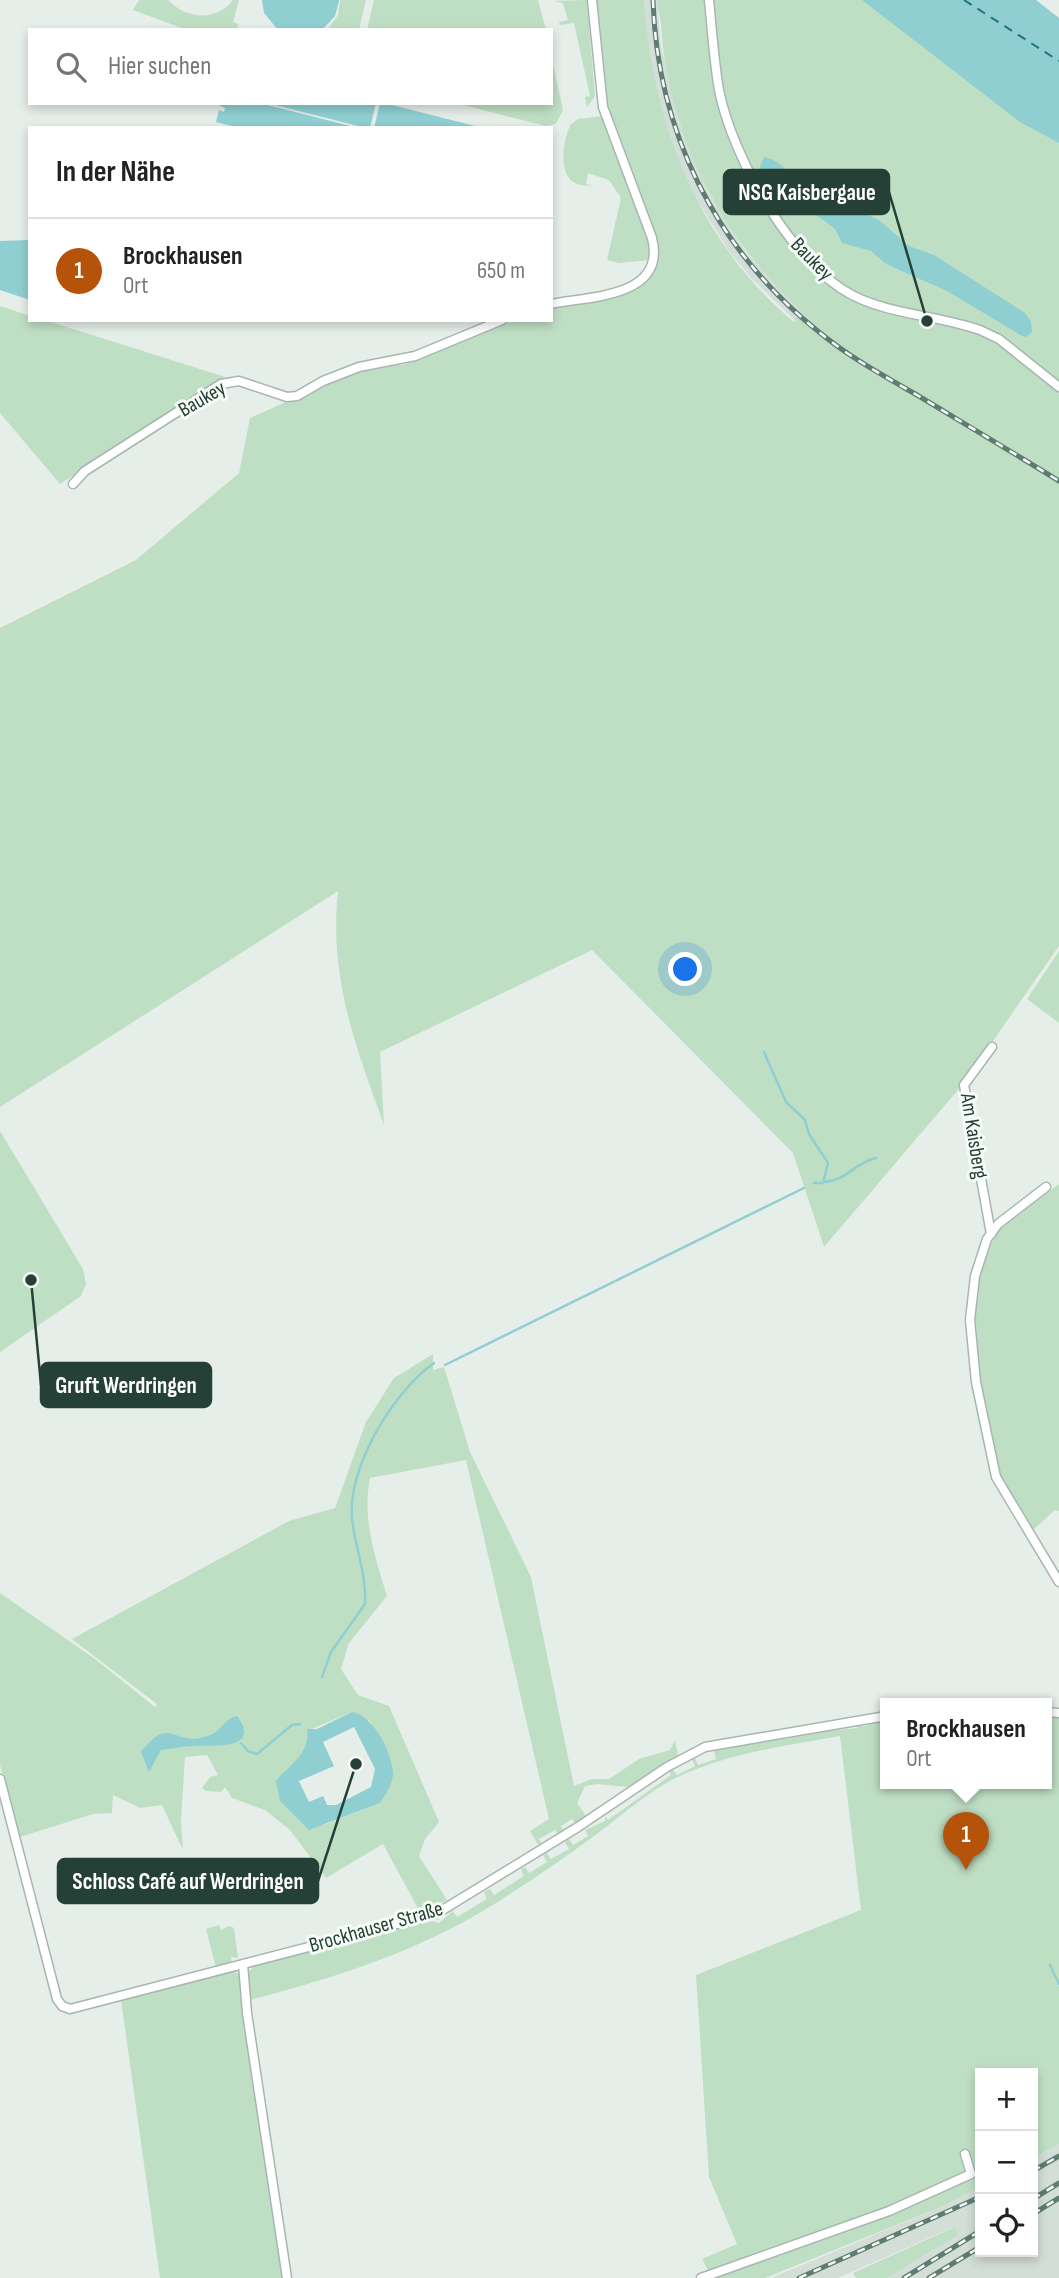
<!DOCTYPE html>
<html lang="de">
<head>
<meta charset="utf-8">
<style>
  :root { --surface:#fff; --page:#f2f2f2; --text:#222; --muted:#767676; --line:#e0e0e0; --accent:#b45309 }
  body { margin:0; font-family:"Sofia Sans Condensed",sans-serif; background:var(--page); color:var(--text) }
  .controls { position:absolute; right:21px; bottom:21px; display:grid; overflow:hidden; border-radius:0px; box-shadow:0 4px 10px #0003 }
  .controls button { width:63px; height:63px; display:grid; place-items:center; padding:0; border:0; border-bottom:2px solid var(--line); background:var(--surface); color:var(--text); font:35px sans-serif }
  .you { position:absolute; left:686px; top:970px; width:24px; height:24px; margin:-18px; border:5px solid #fff; border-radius:50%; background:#1a73e8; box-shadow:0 0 0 10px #1a73e833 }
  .badge { display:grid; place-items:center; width:46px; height:46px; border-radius:50%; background:var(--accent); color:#fff; font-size:23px; font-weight:700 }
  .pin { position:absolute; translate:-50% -58px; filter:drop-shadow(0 2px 4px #0008) }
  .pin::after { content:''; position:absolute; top:37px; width:24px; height:21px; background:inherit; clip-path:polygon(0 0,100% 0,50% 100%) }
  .popup { position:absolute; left:880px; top:1698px; width:172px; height:91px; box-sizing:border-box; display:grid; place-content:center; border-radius:0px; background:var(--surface); filter:drop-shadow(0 2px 5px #0005); font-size:23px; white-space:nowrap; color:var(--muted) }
  .popup b { font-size:26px; color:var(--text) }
  .popup::after { content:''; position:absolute; left:50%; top:100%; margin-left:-14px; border:14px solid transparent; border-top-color:var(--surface) }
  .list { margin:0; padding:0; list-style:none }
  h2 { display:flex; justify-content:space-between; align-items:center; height:91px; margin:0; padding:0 28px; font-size:30px }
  h2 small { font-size:23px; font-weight:400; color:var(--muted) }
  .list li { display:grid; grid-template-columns:46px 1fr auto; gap:21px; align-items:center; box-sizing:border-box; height:105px; padding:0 28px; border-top:2px solid var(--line) }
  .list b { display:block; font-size:26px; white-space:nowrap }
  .list p { margin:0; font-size:23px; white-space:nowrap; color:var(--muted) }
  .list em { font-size:23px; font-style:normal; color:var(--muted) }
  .icon { flex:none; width:38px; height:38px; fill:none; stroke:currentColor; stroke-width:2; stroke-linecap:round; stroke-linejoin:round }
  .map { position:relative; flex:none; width:1059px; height:2278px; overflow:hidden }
  .search { position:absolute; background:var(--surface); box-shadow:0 4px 10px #0003; left:28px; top:28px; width:525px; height:77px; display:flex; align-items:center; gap:18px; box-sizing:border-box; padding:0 24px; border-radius:0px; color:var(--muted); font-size:26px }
  .panel { position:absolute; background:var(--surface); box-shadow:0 4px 10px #0003; left:28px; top:126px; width:525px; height:196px; border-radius:0px }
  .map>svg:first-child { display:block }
  .built { fill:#d4ded8 }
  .green { fill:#bfdfc4; fill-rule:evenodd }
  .water { fill:#8fcfd2; fill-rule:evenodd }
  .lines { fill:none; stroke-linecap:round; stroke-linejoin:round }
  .stream { stroke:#8fcfd2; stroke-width:2.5 }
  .ferry { stroke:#1f777c; stroke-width:2; stroke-dasharray:9 7; stroke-linecap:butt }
  .minor-casing { stroke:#a8b6b0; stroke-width:11 }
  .minor { stroke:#fff; stroke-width:8 }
  .rail-casing { stroke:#5f7c71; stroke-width:5 }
  .rail { stroke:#f6fbf8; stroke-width:2.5; stroke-dasharray:8; stroke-linecap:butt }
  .labels { text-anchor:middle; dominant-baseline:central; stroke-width:6; stroke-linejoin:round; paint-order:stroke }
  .street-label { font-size:21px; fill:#254036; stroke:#f6fbf8 }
  .leader { fill:none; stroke:#254036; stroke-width:2.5 }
  .callout-dot { fill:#254036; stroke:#f6fbf8; stroke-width:2.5 }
  .callout { fill:#254036; stroke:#254036; stroke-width:2.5 }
  .callout-label { font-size:23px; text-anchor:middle; font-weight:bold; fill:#fff }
</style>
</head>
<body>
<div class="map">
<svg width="1059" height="2278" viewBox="0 0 1059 2278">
  <rect width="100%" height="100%" fill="#e6eee9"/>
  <path class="built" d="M644 0H657L661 46 678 120 710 196 747 253 805 314 810 335 752 279 729 251 692 192 675 152 657 95 647 42Z
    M1059 2144V2278H887L957 2235 954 2227 838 2278H771L946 2205 980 2186V2252H1033V2158Z"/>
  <path class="green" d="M139 0H168C186 19 216 22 233 0H239L233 22 238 24 237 30H187L133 10Z
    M340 0H366L359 30H327L338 15Z
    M374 0H538L546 30H367Z
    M587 0 595 96 587 107 585 97 590 96 574 23 560 25 559 22 568 20 563 3 553 1Z
    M596 0H644C652 122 698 242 794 322L801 311C719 234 668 135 661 25 661 19 657 9 657 0H892L1059 131V946L963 1084 824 1247 793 1153 592 950 380 1052 384 1125C355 1045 329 977 338 891L0 1107V628L136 560 239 473 250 418 360 369 379 365H403L509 320H551V306C588 300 634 303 649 263 654 252 656 245 654 232L607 105Z
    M551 55 563 110 556 124 546 126 455 103H551Z
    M603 116 648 234 649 260 619 263 607 260 621 198 609 180 588 173 586 184 592 185C556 191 560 145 571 124L578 119Z
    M0 306 30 316V320H45L225 377 60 484 0 413Z
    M1059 951V1023L1027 999Z
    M0 1131 83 1269 86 1284 81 1296 0 1352Z
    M1059 1184V1511L1055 1510 1032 1531 997 1477 972 1352 976 1276 999 1228Z
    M433 1354V1370L444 1367 470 1452 531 1577 574 1786 592 1779H609L639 1759 670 1750 675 1740 678 1756 629 1787 597 1784 585 1786 577 1803 588 1819 577 1826 572 1819 561 1826 564 1832 559 1836 555 1830 539 1839 543 1846 540 1848 530 1831 549 1819 466 1460 370 1478C362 1519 375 1557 387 1596L349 1643 341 1669 358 1695 389 1706 439 1822 425 1839 419 1856 447 1900 420 1912 383 1844 326 1878 290 1830 265 1810 232 1798 225 1787 221 1792 206 1791 202 1788 210 1777 218 1775 207 1755 185 1757 181 1822 183 1850 162 1805 140 1808 113 1795 112 1813 93 1814 20 1837 0 1765V1593L95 1659 155 1707 157 1704 72 1639 289 1521 335 1508 366 1422 394 1378ZM352 1712 370 1721 388 1752 392 1780 380 1803 324 1825 284 1771C297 1760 312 1750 307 1731Z
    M1047 1712 1059 1713V2144L1033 2158V2073H980V2186L946 2205 765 2278H712L702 2259 737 2244 709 2177 696 1975 861 1910 840 1736C785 1746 727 1753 676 1778 649 1791 626 1812 602 1830 568 1856 532 1880 496 1903 420 1951 337 1977 250 2000L248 1972 255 1966 429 1920 439 1923 453 1911 457 1917 487 1899 484 1892 490 1889 494 1895 524 1876 521 1869 525 1867 529 1873 547 1862 543 1855 547 1853 551 1859 569 1849 565 1842 569 1839 573 1845 588 1836 585 1830 605 1821V1817L608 1820 671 1775 669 1771 672 1769 677 1775 695 1766 692 1759 695 1758 698 1765 716 1759 714 1750 808 1735 814 1732 815 1734 838 1728 839 1730 857 1728 856 1725 865 1726 885 1720 886 1784H1046Z
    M219 1925 221 1930 229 1926 234 1928 238 1958 231 1957 232 1963 216 1968 206 1929Z
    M231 1971 239 1974 282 2278H160L121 2000Z
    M955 2227 958 2235 887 2278H856L853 2273Z"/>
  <path class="water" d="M262 0H339V1L335 16 322 30H278L264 13Z
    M862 0H1036L1059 18V143L1020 122Z
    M220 103H260L358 128H239L216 122 219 110 224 112 225 108 220 106Z
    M267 103H376L370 128H366Z
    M380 103H384L483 128H374Z
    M764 157C782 161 794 175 793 194L788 197 774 193 760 167Z
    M821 205 864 213 879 220 909 246 934 255 1025 313 1031 321 1032 332 1026 337 1022 336 947 291 886 264 871 251 842 243 835 229 815 214Z
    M30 240V300L0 290V241Z
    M352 1712C374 1716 392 1752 393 1773 393 1784 385 1795 380 1803L309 1830 280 1801 276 1781C291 1762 310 1755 307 1729H317ZM354 1727 375 1769 371 1787 336 1805H327L323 1796 309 1802 299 1781 334 1766 323 1742Z
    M237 1716C263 1751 211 1745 194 1746 184 1746 171 1749 161 1750L149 1772 141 1752C172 1712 173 1750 210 1735 221 1731 225 1718 237 1716Z"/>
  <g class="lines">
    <path class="stream" d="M764 1052 786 1102 805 1120 809 1134 828 1163 823 1183H814
      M825 1182C847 1180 856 1162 876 1158
      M445 1365 804 1188
      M322 1677 331 1652 365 1604C367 1576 355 1547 352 1519 347 1468 393 1392 434 1363
      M241 1743 248 1751 257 1754 292 1725 300 1724
      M1050 1965 1059 1984"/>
    <path class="ferry" d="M964 0 1059 61"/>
    <g class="minor-casing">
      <path id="minor" d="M709 0C712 30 714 61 719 90 732 156 791 263 852 295 888 314 940 316 980 330L999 339 1059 387
        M551 304C589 296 667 298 652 238L603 107 592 0
        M73 484 85 471 221 384 239 381 287 397 297 396 323 381 359 367 415 356 502 320
        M1046 1187 998 1224 987 1239 975 1276 970 1320 976 1382 996 1477 1059 1582
        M991 1234 964 1085 992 1047
        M1046 1712 1059 1713
        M0 1779 57 1999 62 2006 70 2009 436 1914 578 1827 667 1767 705 1747 886 1716
        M243 1964 247 2013 287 2278
        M701 2278 889 2211 971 2174 965 2154"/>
    </g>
    <use href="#minor" class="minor"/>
    <g class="rail-casing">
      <path id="rail" d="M653 0C657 131 716 250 819 332 849 357 884 376 917 395 965 424 1012 452 1059 481
        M1033 2171 1059 2156
        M1033 2199 1059 2183
        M1033 2214 1059 2198
        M799 2278 980 2197
        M904 2278 980 2231
        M929 2278 980 2247"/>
    </g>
    <use href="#rail" class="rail"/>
  </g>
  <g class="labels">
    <g class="street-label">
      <text transform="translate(812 259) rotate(46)">Baukey</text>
      <text transform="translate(202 399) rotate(-30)">Baukey</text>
      <text transform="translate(974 1136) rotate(81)">Am Kaisberg</text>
      <text transform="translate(376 1927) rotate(-16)">Brockhauser Straße</text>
    </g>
  </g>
  <path class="leader" d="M927 321L889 192M31 1280L41 1385M356 1764L318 1881"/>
  <g class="callout-dot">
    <circle cx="927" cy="321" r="7"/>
    <circle cx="31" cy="1280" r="7"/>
    <circle cx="356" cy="1764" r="7"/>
  </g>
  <g class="callout">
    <rect x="724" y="170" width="165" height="44" rx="7"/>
    <rect x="41" y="1363" width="170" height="44" rx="7"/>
    <rect x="58" y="1859" width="260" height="44" rx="7"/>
  </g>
  <g class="callout-label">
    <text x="807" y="200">NSG Kaisbergaue</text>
    <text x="126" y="1393">Gruft Werdringen</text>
    <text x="188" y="1889">Schloss Café auf Werdringen</text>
  </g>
</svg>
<div class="controls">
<button>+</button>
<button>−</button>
<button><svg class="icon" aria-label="locate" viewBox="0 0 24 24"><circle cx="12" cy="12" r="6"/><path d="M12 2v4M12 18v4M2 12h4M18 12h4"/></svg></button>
</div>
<div class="you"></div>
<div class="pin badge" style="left:966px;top:1870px">1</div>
<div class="popup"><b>Brockhausen</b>Ort</div>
<div class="search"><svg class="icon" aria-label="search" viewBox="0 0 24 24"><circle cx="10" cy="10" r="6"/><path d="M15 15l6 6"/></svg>Hier suchen</div>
<section class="panel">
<h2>In der Nähe<small></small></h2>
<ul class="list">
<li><span class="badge">1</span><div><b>Brockhausen</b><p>Ort</p></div><em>650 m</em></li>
</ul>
</section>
</div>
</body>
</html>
